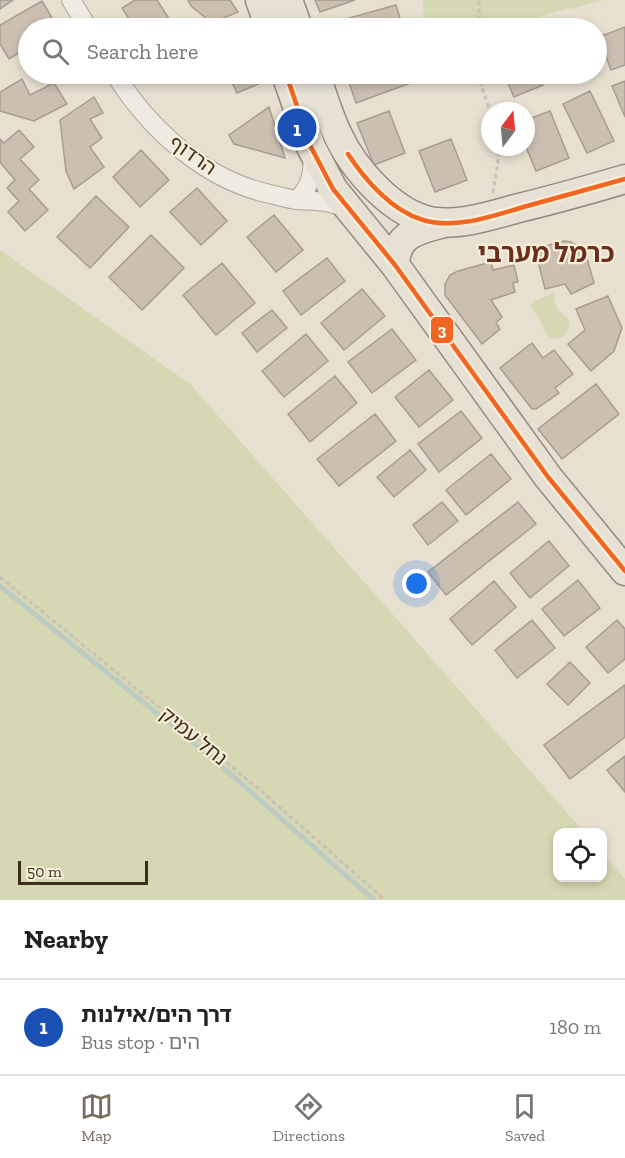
<!DOCTYPE html>
<html lang="en">
<head>
<meta charset="utf-8">
<style>
  :root { --surface:#fff; --page:#f2f2f2; --text:#222; --muted:#767676; --line:#e0e0e0; --accent:#786c5e }
  body { margin:0; font-family:"Zilla Slab","Noto Sans Hebrew",serif; background:var(--page); color:var(--text) }
  .controls { position:absolute; right:18px; bottom:18px; display:grid; overflow:hidden; border-radius:12px; box-shadow:0 3px 9px #0003 }
  .controls button { width:54px; height:54px; display:grid; place-items:center; padding:0; border:0; border-bottom:2px solid var(--line); background:var(--surface); color:var(--text); font:30px sans-serif }
  .compass { position:absolute; left:481px; top:102px; width:54px; height:54px; border-radius:50%; background:var(--surface); box-shadow:0 3px 9px #0003; rotate:16deg }
  .scale { position:absolute; left:18px; bottom:15px; width:130px; box-sizing:border-box; padding-left:6px; border:3px solid #3d2e20; border-top:0; font-size:16px; line-height:21px; white-space:nowrap; color:#3d2e20; -webkit-text-stroke:4px #f7eed8; paint-order:stroke }
  .you { position:absolute; left:417px; top:584px; width:21px; height:21px; margin:-15px; border:4px solid #fff; border-radius:50%; background:#1a73e8; box-shadow:0 0 0 9px #1a73e833 }
  .badge { display:grid; place-items:center; width:39px; height:39px; border-radius:50%; background:var(--accent); color:#fff; font-size:20px; font-weight:700 }
  .pin { position:absolute; translate:-50% -50%; border:3px solid #fff; box-shadow:0 2px 6px #0006 }
  .list { margin:0; padding:0; list-style:none }
  h2 { display:flex; justify-content:space-between; align-items:center; height:78px; margin:0; padding:0 24px; font-size:26px }
  h2 small { font-size:20px; font-weight:400; color:var(--muted) }
  .list li { display:grid; grid-template-columns:39px 1fr auto; gap:18px; align-items:center; box-sizing:border-box; height:96px; padding:0 24px; border-top:2px solid var(--line) }
  .list b { display:block; font-size:22px; white-space:nowrap }
  .list p { margin:0; font-size:20px; white-space:nowrap; color:var(--muted) }
  .list em { font-size:20px; font-style:normal; color:var(--muted) }
  .icon { flex:none; width:33px; height:33px; fill:none; stroke:currentColor; stroke-width:2; stroke-linecap:round; stroke-linejoin:round }
  .map { position:relative; flex:none; width:625px; height:900px; overflow:hidden }
  .search { position:absolute; background:var(--surface); box-shadow:0 3px 9px #0003; left:18px; right:18px; top:18px; height:66px; display:flex; align-items:center; gap:15px; box-sizing:border-box; padding:0 21px; border-radius:33px; color:var(--muted); font-size:22px }
  .sheet { height:174px; background:var(--surface) }
  nav { display:flex; justify-content:space-around; align-items:center; box-sizing:border-box; height:84px; border-top:2px solid var(--line); background:var(--surface); font-size:16px; color:var(--muted) }
  nav a { display:grid; justify-items:center; gap:3px }
  nav .on { color:var(--accent) }
  .map>svg:first-child { display:block }
  .green { fill:#d6d7b3 }
  .lines { fill:none; stroke-linecap:round; stroke-linejoin:round }
  .stream { stroke:#bcccc2; stroke-width:5 }
  .building { fill:#cbbfb2; stroke:#a89c90; stroke-width:1.5 }
  .minor-casing { stroke:#ada599; stroke-width:20 }
  .primary-casing { stroke:#928b80; stroke-width:31 }
  .path { stroke:#c8c2b9; stroke-width:3; stroke-dasharray:4.5 3; stroke-linecap:butt }
  .minor { stroke:#efebe3; stroke-width:18 }
  .primary { stroke:#e6e1d4; stroke-width:28 }
  .bus-1-casing { stroke:#f7eed8; stroke-width:9 }
  .bus-1 { stroke:#f26522; stroke-width:4.5 }
  .labels { text-anchor:middle; dominant-baseline:central; stroke-width:4.5; stroke-linejoin:round; paint-order:stroke }
  .street-label { font-size:20px; fill:#3d2e20; stroke:#f7eed8 }
  .district-label { font-size:26px; font-weight:bold; fill:#6b2e1e; stroke:#f7eed8 }
  .line-badge { stroke:#f7eed8; stroke-width:2 }
  .badge-label { font-size:16px; text-anchor:middle; font-weight:bold; fill:#fff }
</style>
</head>
<body>
<div class="map">
<svg width="625" height="900" viewBox="0 0 625 900">
  <rect width="100%" height="100%" fill="#e7e0d1"/>
  <path class="green" d="M423 0H605L547 14 513 28H424Z
    M0 250 190 384 584 832H558V878H602L603 854 625 879V900H0Z
    M553 293 557 310 567 317 570 325 565 336C548 344 545 332 540 320 537 314 533 312 531 306L535 301Z"/>
  <g class="lines">
    <path class="stream" d="M0 586 211 757 374 900"/>
  </g>
  <path class="building" d="M0 0H13L0 9Z
    M135 0H157L175 28H135L122 8Z
    M188 0H230L238 12 212 23 192 7Z
    M315 0H355L320 12Z
    M42 1 58 28H28V47L9 59 0 44V25Z
    M396 5 403 28H329L328 24Z
    M625 27V65L611 70 599 37Z
    M228 74H261L265 81 237 93Z
    M346 74H413L416 81 356 103Z
    M504 74H539L543 85 514 97Z
    M22 79 30 95 54 83 67 104 34 121 0 111V92Z
    M625 81V117L612 86Z
    M590 91 614 141 587 153 563 104Z
    M94 97 103 113 90 119 102 138 90 147 104 167 74 189 66 171 60 120Z
    M269 107 285 158 234 144 229 135Z
    M389 111 405 153 374 165 357 123Z
    M550 111 569 158 536 171 526 147V120Z
    M19 130 34 147 20 159 39 180 29 189 48 210 25 231 8 212 19 201 7 188 15 180 0 162V139L4 143Z
    M451 139 467 180 435 192 419 151Z
    M141 150 169 180 140 207 113 177Z
    M197 188 227 221 201 245 170 212Z
    M96 196 129 227 90 268 57 237Z
    M274 215 303 250 276 272 247 237Z
    M151 235 184 268 142 310 109 277Z
    M564 241 571 242 585 251 594 283 571 294 565 284 545 289 535 249Z
    M327 258 345 281 301 315 283 291Z
    M491 262 493 270 514 265 518 282 513 283 515 292 491 300 502 317 496 323 500 329 482 344 445 295V284L450 275 458 271Z
    M222 263 255 303 216 335 183 295Z
    M362 289 385 316 344 350 321 323Z
    M608 296 622 328 614 351 591 371 568 344 585 330 576 309Z
    M272 310 287 328 257 352 242 333Z
    M392 329 416 360 372 393 348 362Z
    M306 334 328 361 284 397 262 371Z
    M532 343 543 358 554 350 573 374 555 388 559 393 536 409H532L500 368Z
    M429 370 453 400 419 427 395 397Z
    M335 376 357 403 310 442 288 414Z
    M596 384 619 414 562 459 538 429Z
    M461 411 482 438 439 472 418 444Z
    M375 414 396 441 339 486 317 459Z
    M410 450 426 470 394 497 377 477Z
    M491 454 511 479 466 515 446 490Z
    M442 502 458 521 428 545 413 525Z
    M518 502 536 524 446 595 428 572Z
    M549 541 569 566 530 598 510 573Z
    M578 580 600 608 564 636 542 609Z
    M494 581 516 607 472 645 450 619Z
    M532 620 555 648 517 678 495 650Z
    M617 620 625 629V659L608 673 586 647Z
    M570 662 590 683 568 705 547 684Z
    M625 685V737L570 779 544 745Z
    M625 756V792L607 770Z"/>
  <g class="lines">
    <g class="minor-casing">
      <path id="minor" d="M71 0 88 28
        M115 74C149 129 205 180 270 194 279 196 289 199 297 200 314 201 331 200 346 209
        M297 200C310 187 314 174 312 156"/>
    </g>
    <g class="primary-casing">
      <path id="primary" d="M260 0 270 28
        M288 0 298 28
        M286 74 311 147 333 189 395 265 548 477 625 571
        M315 74C322 93 328 114 337 133 353 169 394 216 435 222 460 225 490 216 515 209 552 200 588 190 625 179
        M395 265C396 233 418 230 444 223"/>
    </g>
    <path class="path" d="M479 28V0
      M479 74V79L490 111
      M493 193 500 147
      M0 577 260 790 385 900"/>
    <use href="#minor" class="minor"/>
    <use href="#primary" class="primary"/>
    <g class="bus-1-casing">
      <path id="bus-1" d="M286 74 311 147 333 189 395 265 548 477 625 571
        M348 154C365 180 392 211 423 220 457 230 495 215 527 206 560 197 592 188 625 179"/>
    </g>
    <use href="#bus-1" class="bus-1"/>
  </g>
  <g class="labels">
    <g class="street-label">
      <text transform="translate(193 155) rotate(35)">הרדוף</text>
      <text transform="translate(194 736) rotate(39)">נחל עמיק</text>
    </g>
    <g class="district-label">
      <text x="546" y="253">כרמל מערבי</text>
    </g>
  </g>
  <rect class="line-badge" x="430" y="316" width="24" height="28" rx="6" fill="#f26522"/>
  <g class="badge-label">
    <text x="442" y="336">3</text>
  </g>
</svg>
<div class="controls">
<button><svg class="icon" aria-label="locate" viewBox="0 0 24 24"><circle cx="12" cy="12" r="6"/><path d="M12 2v4M12 18v4M2 12h4M18 12h4"/></svg></button>
</div>
<svg class="compass" viewBox="-18 -18 36 36"><path d="M0-13l5 13h-10z" fill="#e53935"/><path d="M0 13l5-13h-10z" fill="#767676"/></svg>
<div class="scale">50 m</div>
<div class="you"></div>
<div class="pin badge" style="left:297px;top:128px;background:#1a4fb4">1</div>
<div class="search"><svg class="icon" aria-label="search" viewBox="0 0 24 24"><circle cx="10" cy="10" r="6"/><path d="M15 15l6 6"/></svg>Search here</div>
</div>
<section class="sheet">
<h2>Nearby<small></small></h2>
<ul class="list">
<li><span class="badge" style="background:#1a4fb4">1</span><div><b>דרך הים/אילנות</b><p>Bus stop · הים</p></div><em>180 m</em></li>
</ul>
</section>
<nav>
<a class="on"><svg class="icon" aria-label="map" viewBox="0 0 24 24"><path d="M3 6l6-2 6 2 6-2v14l-6 2-6-2-6 2zM9 4v14M15 6v14"/></svg>Map</a>
<a><svg class="icon" aria-label="directions" viewBox="0 0 24 24"><path d="M12 3l9 9-9 9-9-9zM9 14v-3h6M13 9l2 2-2 2"/></svg>Directions</a>
<a><svg class="icon" aria-label="saved" viewBox="0 0 24 24"><path d="M7 4h10v16l-5-4-5 4z"/></svg>Saved</a>
</nav>
</body>
</html>
